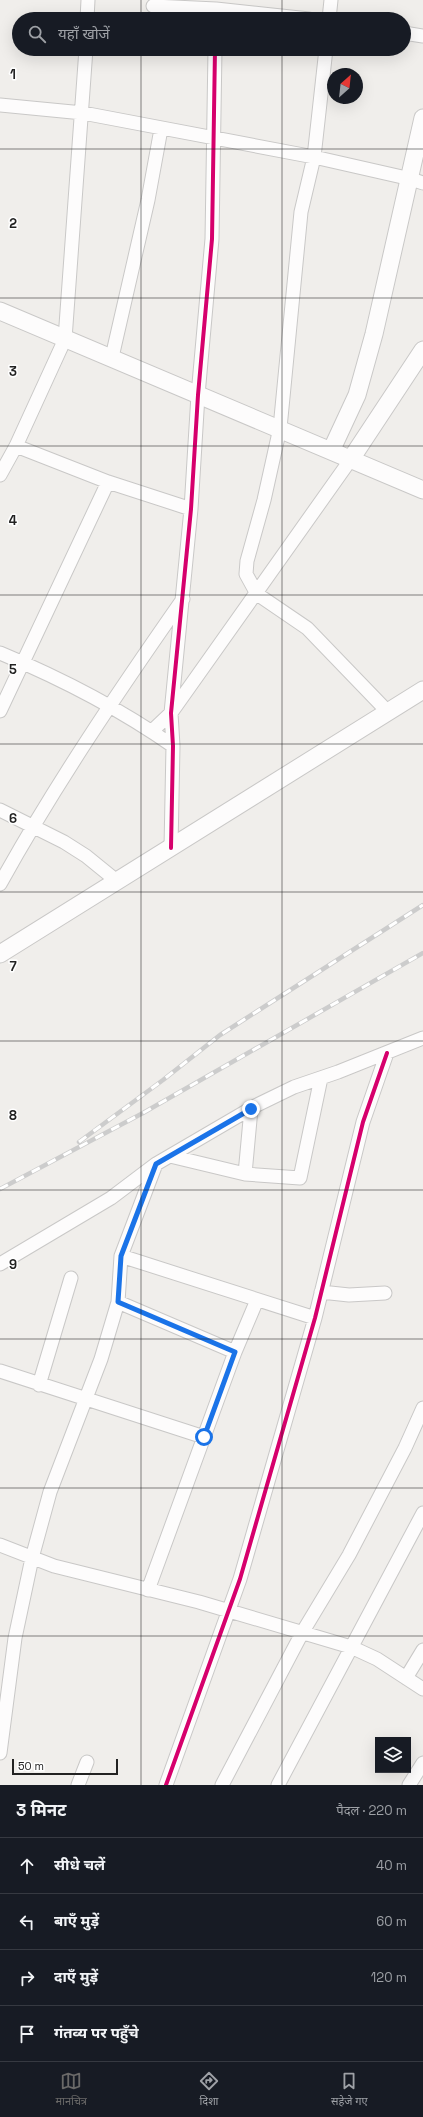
<!DOCTYPE html>
<html lang="hi">
<head>
<meta charset="utf-8">
<style>
  :root { --surface:#171b24; --page:#242831; --text:#f1f3f6; --muted:#9ea1a6; --line:#363941; --accent:#6a6968 }
  body { margin:0; font-family:"Space Grotesk","Noto Sans Devanagari",sans-serif; background:var(--page); color:var(--text) }
  .controls { position:absolute; right:12px; bottom:12px; display:grid; overflow:hidden; border-radius:0px; box-shadow:0 4px 16px #0002 }
  .controls button { width:36px; height:36px; display:grid; place-items:center; padding:0; border:0; border-bottom:1px solid var(--line); background:var(--surface); color:var(--text); font:20px sans-serif }
  .compass { position:absolute; left:327px; top:68px; width:36px; height:36px; border-radius:50%; background:var(--surface); box-shadow:0 4px 16px #0002; rotate:27deg }
  .scale { position:absolute; left:12px; bottom:10px; width:106px; box-sizing:border-box; padding-left:4px; border:2px solid #222; border-top:0; font-size:11px; line-height:14px; white-space:nowrap; color:#222; -webkit-text-stroke:3px #fff; paint-order:stroke }
  .stop { position:absolute; width:12px; height:12px; margin:-9px; border:3px solid #1a73e8; border-radius:50%; background:#fff }
  .stop.end { background:#1a73e8; border-color:#fff; box-shadow:0 1px 4px #0008 }
  .list { margin:0; padding:0; list-style:none }
  h2 { display:flex; justify-content:space-between; align-items:center; height:52px; margin:0; padding:0 16px; font-size:17px }
  h2 small { font-size:13px; font-weight:400; color:var(--muted) }
  .list li { display:grid; grid-template-columns:26px 1fr auto; gap:12px; align-items:center; box-sizing:border-box; height:56px; padding:0 16px; border-top:1px solid var(--line) }
  .list b { display:block; font-size:15px; white-space:nowrap }
  .list em { font-size:13px; font-style:normal; color:var(--muted) }
  .icon { flex:none; width:22px; height:22px; fill:none; stroke:currentColor; stroke-width:2; stroke-linecap:round; stroke-linejoin:round }
  .map { position:relative; flex:none; width:423px; height:1785px; overflow:hidden }
  .search { position:absolute; background:var(--surface); box-shadow:0 4px 16px #0002; left:12px; right:12px; top:12px; height:44px; display:flex; align-items:center; gap:10px; box-sizing:border-box; padding:0 14px; border-radius:22px; color:var(--muted); font-size:15px }
  .sheet { height:276px; background:var(--surface) }
  nav { display:flex; justify-content:space-around; align-items:center; box-sizing:border-box; height:56px; border-top:1px solid var(--line); background:var(--surface); font-size:11px; color:var(--muted) }
  nav a { display:grid; justify-items:center; gap:2px }
  nav .on { color:var(--accent) }
  .map>svg:first-child { display:block }
  .lines { fill:none; stroke-linecap:round; stroke-linejoin:round }
  .minor-casing { stroke:#c9c8c7; stroke-width:15 }
  .tertiary-casing { stroke:#c9c8c7; stroke-width:19 }
  .minor { stroke:#fdfcfc; stroke-width:13 }
  .tertiary { stroke:#fdfcfc; stroke-width:17 }
  .rail-casing { stroke:#ccc; stroke-width:4.5 }
  .rail { stroke:#fff; stroke-width:3; stroke-dasharray:9; stroke-linecap:butt }
  .cycleway-casing { stroke:#fff; stroke-width:6 }
  .cycleway { stroke:#d6006c; stroke-width:4 }
  .route { stroke:#1a73e8; stroke-width:5 }
  .grid { fill:none; stroke:#222; stroke-width:1; stroke-opacity:0.55 }
  .grid-label { font-size:13px; text-anchor:middle; font-weight:bold; fill:#222; stroke:#fff; stroke-width:3; stroke-linejoin:round; paint-order:stroke }
</style>
</head>
<body>
<div class="map">
<svg width="423" height="1785" viewBox="0 0 423 1785">
  <rect width="100%" height="100%" fill="#f0eeeb"/>
  <g class="lines">
    <g class="minor-casing">
      <path id="minor" d="M153 6 216 9 309 19
        M87 19 88 0
        M329 19 331 0
        M404 33 423 36
        M326 49 314 157 301 212 280 428 264 500 247 561 246 574 257 594 307 628 388 712
        M0 105 83 113 314 157 411 179 423 183
        M112 357 148 200 161 129
        M16 446 108 482 191 509
        M0 475 16 446 65 339 86 49
        M0 653C60 678 120 709 173 746
        M0 711 108 482
        M152 731 171 713 351 459
        M0 810 64 842 86 856 118 882
        M171 848 173 746 171 713 191 509 198 395 212 239 215 49
        M0 884C55 785 118 692 183 599
        M251 1109 245 1174 300 1178 321 1078
        M170 1156 245 1174
        M121 1256 315 1318
        M0 1264 111 1198 156 1164 257 1105 294 1087 338 1072 423 1038
        M321 1292 349 1295 385 1293
        M118 1302 235 1352
        M0 1371 204 1437
        M39 1385 71 1278
        M0 1545 54 1566 199 1602 351 1647 377 1659 423 1689
        M148 1590 235 1352 257 1300
        M406 1678 423 1650
        M0 1753 15 1638 32 1558 50 1492 101 1359 118 1302 121 1256 156 1164
        M78 1785 87 1762
        M166 1785 240 1579 315 1318 363 1122 387 1053
        M222 1785 302 1633 349 1555 405 1448 423 1408
        M278 1785 423 1513
        M409 1785 423 1763"/>
    </g>
    <g class="tertiary-casing">
      <path id="tertiary" d="M0 311 423 490
        M331 451 357 395 374 334 423 118
        M351 459 423 350
        M0 954 423 690"/>
    </g>
    <use href="#minor" class="minor"/>
    <use href="#tertiary" class="tertiary"/>
    <g class="rail-casing">
      <path id="rail" d="M79 1142 163 1080 220 1035 423 905
        M0 1189 143 1113 423 953"/>
    </g>
    <use href="#rail" class="rail"/>
    <g class="cycleway-casing">
      <path id="cycleway" d="M171 848 173 746 171 713 191 509 198 395 212 239 215 49
        M166 1785 240 1579 315 1318 363 1122 387 1053"/>
    </g>
    <use href="#cycleway" class="cycleway"/>
  </g>
  <g class="lines">
    <path class="route" d="M204 1437 235 1352 118 1302 121 1256 156 1164 251 1109"/>
  </g>
  <path class="grid" d="M141 0V19M282 0V19M141 49V1785M282 49V1785M0 149H423M0 298H423M0 446H423M0 595H423M0 744H423M0 892H423M0 1041H423M0 1190H423M0 1339H423M0 1488H423M0 1636H423"/>
  <g class="grid-label">
    <text x="13" y="79">1</text>
    <text x="13" y="228">2</text>
    <text x="13" y="376">3</text>
    <text x="13" y="525">4</text>
    <text x="13" y="674">5</text>
    <text x="13" y="823">6</text>
    <text x="13" y="971">7</text>
    <text x="13" y="1120">8</text>
    <text x="13" y="1269">9</text>
  </g>
</svg>
<div class="controls">
<button><svg class="icon" aria-label="layers" viewBox="0 0 24 24"><path d="M12 4l9 5-9 5-9-5zM3 14l9 5 9-5"/></svg></button>
</div>
<svg class="compass" viewBox="-18 -18 36 36"><path d="M0-13l5 13h-10z" fill="#e53935"/><path d="M0 13l5-13h-10z" fill="#9ea1a6"/></svg>
<div class="scale">50 m</div>
<div class="stop" style="left:204px;top:1437px"></div>
<div class="stop end" style="left:251px;top:1109px"></div>
<div class="search"><svg class="icon" aria-label="search" viewBox="0 0 24 24"><circle cx="10" cy="10" r="6"/><path d="M15 15l6 6"/></svg>यहाँ खोजें</div>
</div>
<section class="sheet">
<h2>3 मिनट<small>पैदल · 220 m</small></h2>
<ul class="list">
<li><svg class="icon" aria-label="ahead" viewBox="0 0 24 24"><path d="M12 20V5M6 11l6-6 6 6"/></svg><div><b>सीधे चलें</b></div><em>40 m</em></li>
<li><svg class="icon" aria-label="left" viewBox="0 0 24 24"><path d="M17 20v-9H6M10 6l-5 5 5 5"/></svg><div><b>बाएँ मुड़ें</b></div><em>60 m</em></li>
<li><svg class="icon" aria-label="right" viewBox="0 0 24 24"><path d="M7 20v-9h11M14 6l5 5-5 5"/></svg><div><b>दाएँ मुड़ें</b></div><em>120 m</em></li>
<li><svg class="icon" aria-label="arrive" viewBox="0 0 24 24"><path d="M6 21V4h12l-3 4 3 4H6"/></svg><div><b>गंतव्य पर पहुँचे</b></div></li>
</ul>
</section>
<nav>
<a class="on"><svg class="icon" aria-label="map" viewBox="0 0 24 24"><path d="M3 6l6-2 6 2 6-2v14l-6 2-6-2-6 2zM9 4v14M15 6v14"/></svg>मानचित्र</a>
<a><svg class="icon" aria-label="directions" viewBox="0 0 24 24"><path d="M12 3l9 9-9 9-9-9zM9 14v-3h6M13 9l2 2-2 2"/></svg>दिशा</a>
<a><svg class="icon" aria-label="saved" viewBox="0 0 24 24"><path d="M7 4h10v16l-5-4-5 4z"/></svg>सहेजे गए</a>
</nav>
</body>
</html>
